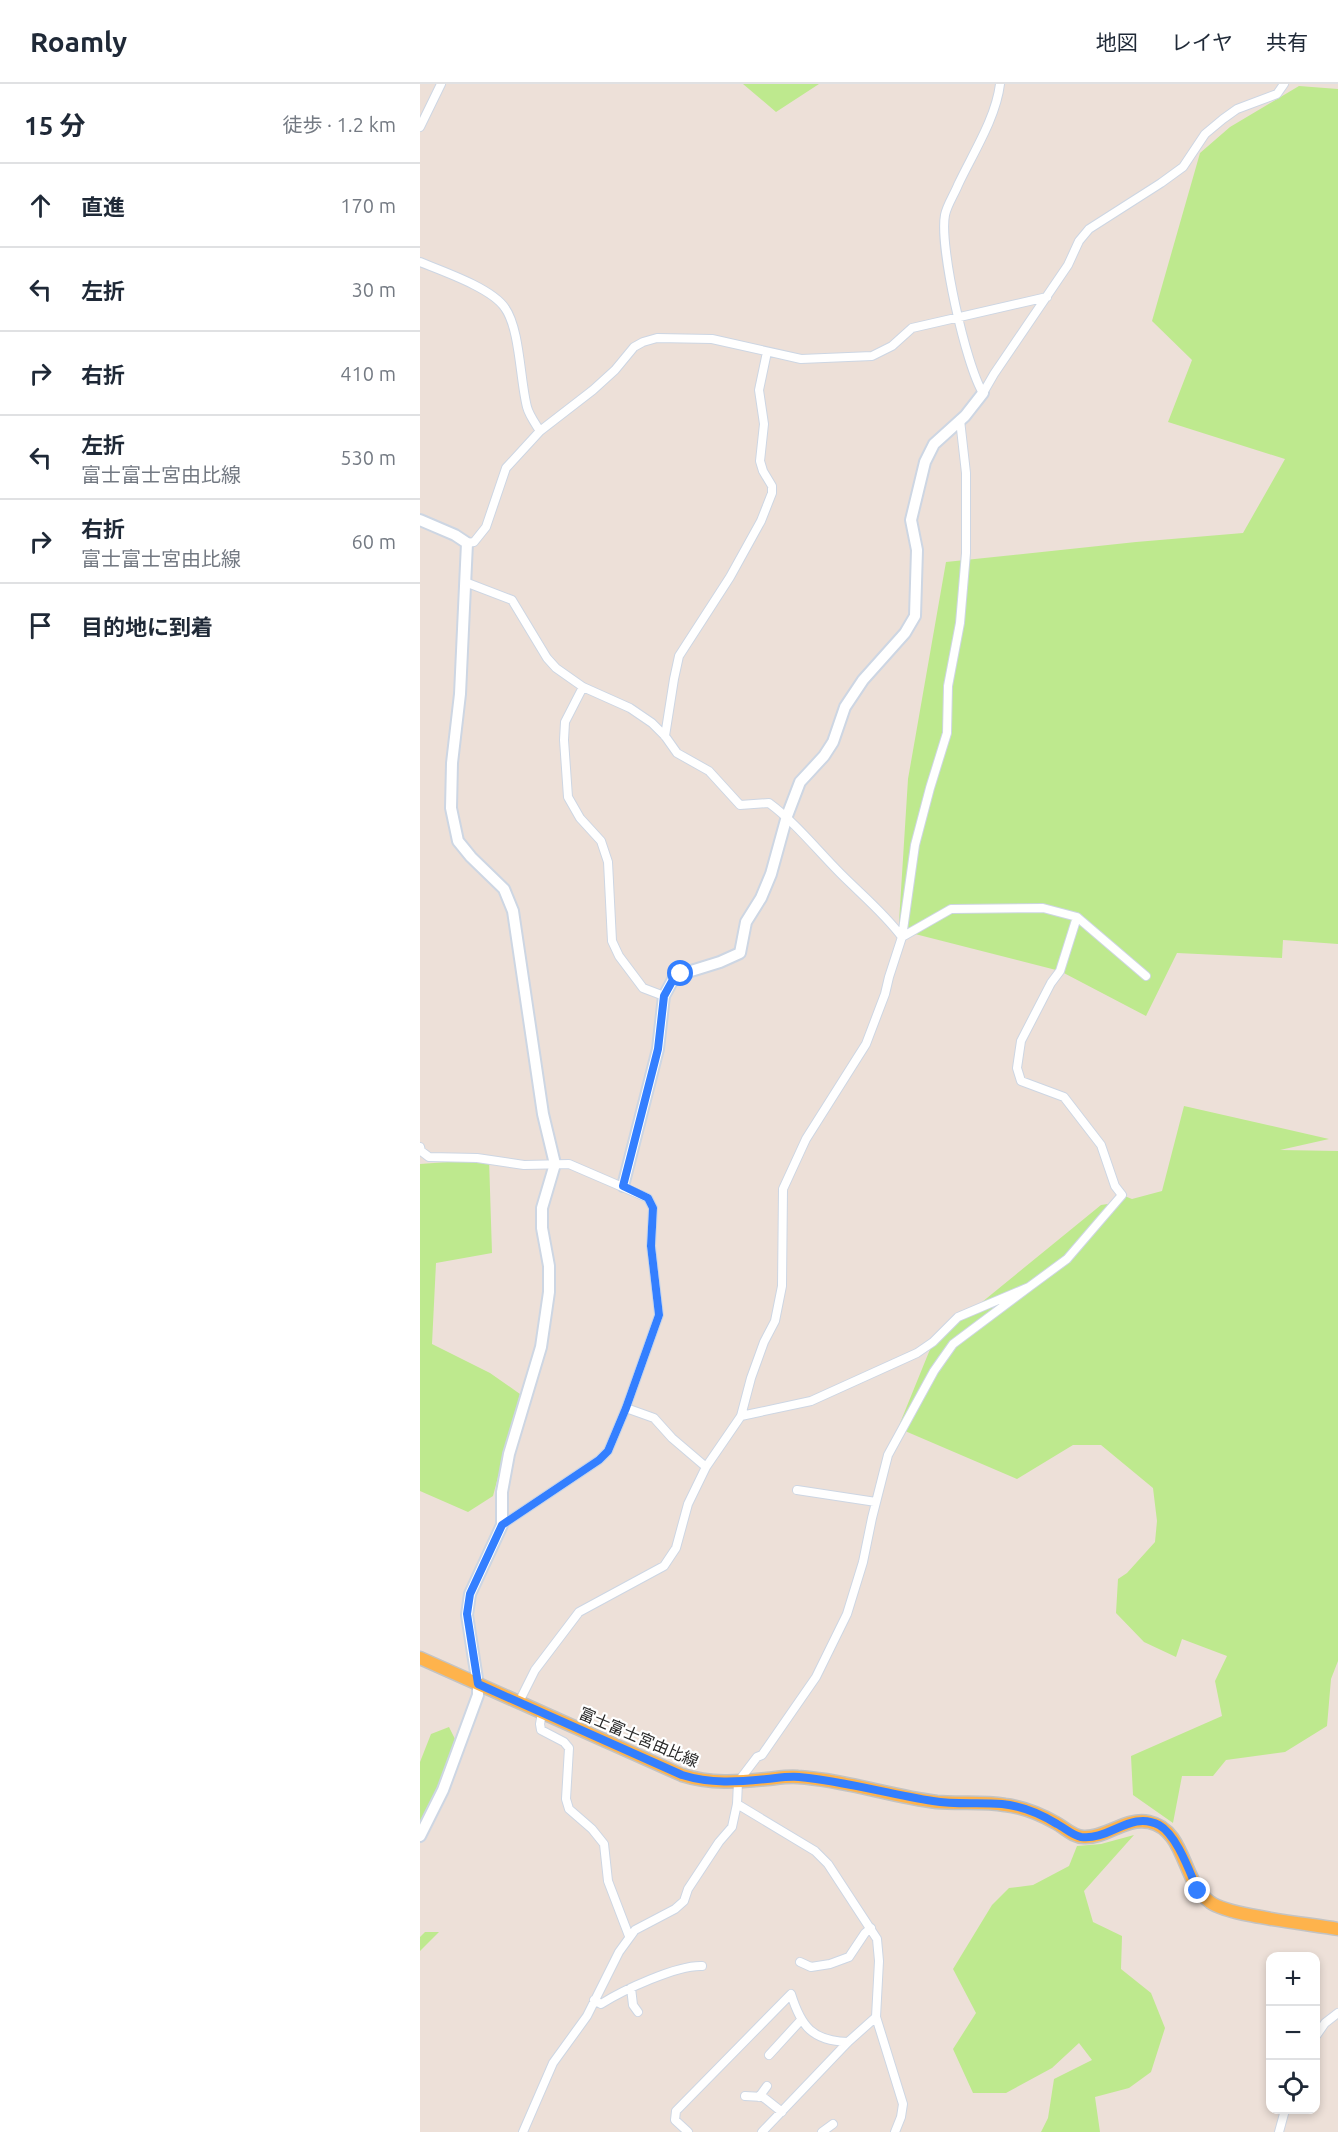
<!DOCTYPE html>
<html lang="ja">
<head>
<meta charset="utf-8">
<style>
  :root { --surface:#fff; --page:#f6f6f7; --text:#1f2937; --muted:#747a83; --line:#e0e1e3 }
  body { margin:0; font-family:Ubuntu,"Noto Sans JP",sans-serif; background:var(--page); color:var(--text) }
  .controls { position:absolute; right:18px; bottom:18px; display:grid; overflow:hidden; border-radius:12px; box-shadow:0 3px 9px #0003 }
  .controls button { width:54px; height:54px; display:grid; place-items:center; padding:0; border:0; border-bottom:2px solid var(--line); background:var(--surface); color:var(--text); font:30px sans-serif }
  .stop { position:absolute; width:18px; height:18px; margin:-14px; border:4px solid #337fff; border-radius:50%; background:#fff }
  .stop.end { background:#337fff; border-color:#fff; box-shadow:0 2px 6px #0008 }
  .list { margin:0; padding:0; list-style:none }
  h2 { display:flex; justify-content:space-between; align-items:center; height:78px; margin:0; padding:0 24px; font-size:26px }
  h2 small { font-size:20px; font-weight:400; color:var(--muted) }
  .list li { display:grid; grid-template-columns:39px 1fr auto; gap:18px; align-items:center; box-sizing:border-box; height:84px; padding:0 24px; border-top:2px solid var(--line) }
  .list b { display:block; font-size:22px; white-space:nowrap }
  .list p { margin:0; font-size:20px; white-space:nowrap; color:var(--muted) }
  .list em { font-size:20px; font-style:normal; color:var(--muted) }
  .icon { flex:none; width:33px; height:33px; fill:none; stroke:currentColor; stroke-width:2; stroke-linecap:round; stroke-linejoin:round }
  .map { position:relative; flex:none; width:918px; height:2048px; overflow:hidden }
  header { display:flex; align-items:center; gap:36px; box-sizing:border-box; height:84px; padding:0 30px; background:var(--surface); border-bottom:2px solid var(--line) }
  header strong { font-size:28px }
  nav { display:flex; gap:33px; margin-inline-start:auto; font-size:21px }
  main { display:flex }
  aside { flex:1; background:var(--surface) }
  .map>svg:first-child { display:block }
  .green { fill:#bee98e }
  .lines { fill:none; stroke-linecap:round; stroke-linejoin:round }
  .street-casing { stroke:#cdd6e3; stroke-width:10 }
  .secondary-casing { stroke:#cdd6e3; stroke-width:14 }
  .primary-casing { stroke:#c3c3c3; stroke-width:15 }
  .street { stroke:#fff; stroke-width:8 }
  .secondary { stroke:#fff; stroke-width:10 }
  .primary { stroke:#feb34c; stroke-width:12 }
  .route { stroke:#337fff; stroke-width:8 }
  .labels { text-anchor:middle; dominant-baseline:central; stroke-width:4.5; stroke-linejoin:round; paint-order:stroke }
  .street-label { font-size:16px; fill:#282828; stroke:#fff }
</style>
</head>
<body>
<header>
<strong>Roamly</strong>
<nav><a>地図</a><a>レイヤ</a><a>共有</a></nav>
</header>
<main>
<aside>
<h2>15 分<small>徒歩 · 1.2 km</small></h2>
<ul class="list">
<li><svg class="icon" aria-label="ahead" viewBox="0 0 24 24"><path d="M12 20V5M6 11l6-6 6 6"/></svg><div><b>直進</b></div><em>170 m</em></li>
<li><svg class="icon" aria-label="left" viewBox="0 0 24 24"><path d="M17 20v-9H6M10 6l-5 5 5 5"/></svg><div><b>左折</b></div><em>30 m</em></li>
<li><svg class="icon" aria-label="right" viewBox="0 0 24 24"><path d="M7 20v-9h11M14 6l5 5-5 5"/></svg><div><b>右折</b></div><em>410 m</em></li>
<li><svg class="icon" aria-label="left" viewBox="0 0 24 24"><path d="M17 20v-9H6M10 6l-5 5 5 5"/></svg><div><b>左折</b><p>富士富士宮由比線</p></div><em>530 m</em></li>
<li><svg class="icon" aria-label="right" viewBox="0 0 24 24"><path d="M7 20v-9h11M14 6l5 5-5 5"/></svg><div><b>右折</b><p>富士富士宮由比線</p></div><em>60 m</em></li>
<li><svg class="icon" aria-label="arrive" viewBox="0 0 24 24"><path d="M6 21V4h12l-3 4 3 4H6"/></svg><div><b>目的地に到着</b></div></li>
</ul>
</aside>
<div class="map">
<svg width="918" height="2048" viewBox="0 0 918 2048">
  <rect width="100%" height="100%" fill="#ede0d8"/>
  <path class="green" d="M323 0H399L356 28Z
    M879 2 918 5V860L863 856 862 874 757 869 726 932 640 887 495 850 482 853 479 838 488 695 526 478 716 458 823 449 865 375 748 338 772 276 732 237 780 69 810 43Z
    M764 1022 909 1055 860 1066 918 1067V1577L911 1595 907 1642 865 1668 806 1676 793 1692H762L753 1739 713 1711 711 1672 802 1632 795 1597 807 1572 762 1555 756 1573 724 1558 696 1529 698 1495 707 1489 735 1458 737 1437 733 1404 681 1361H653L597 1395 478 1344 513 1258 681 1121 694 1119 702 1111 712 1115 742 1107Z
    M69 1075 72 1169 16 1179 12 1260 70 1289 100 1310 73 1412 48 1428 0 1407V1080Z
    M29 1643 36 1657 23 1694 0 1739V1678L11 1650Z
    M714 1751 664 1807 673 1838 702 1852 701 1885 731 1909 745 1944 731 1988 709 2004 675 2013 680 2048H621L628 2034 634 1995 672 1976 659 1959 632 1984 586 2009H553L533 1965 556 1929 533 1885 572 1821 589 1804 613 1801 649 1782 657 1762 681 1760Z
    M5 1848H19L0 1867V1853Z"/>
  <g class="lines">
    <g class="street-casing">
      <path id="street" d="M580 0C576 34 552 71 538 101 534 111 527 121 525 131 519 162 546 282 563 309L574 290 648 181 659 157 669 145 741 99 763 83 785 50 803 35 817 25 857 10 864 0
        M0 43 21 0
        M0 178C22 187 72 204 85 224 100 245 100 296 107 323 109 331 115 339 120 347
        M47 459 54 458 66 443 86 384 120 347 173 306 195 286 214 263 223 258 237 254 292 255 381 275 452 272 472 262 492 244 627 213
        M45 498 92 516 127 574 136 584 163 603 210 624 232 639 245 652 257 669 289 687 320 721 349 719C376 739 397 766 421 790 442 811 464 829 482 853
        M163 603 145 638 144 656 148 713 160 734 181 757 188 778 192 857 199 872 223 904 244 912
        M245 652 254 595 259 572 310 493 341 437 352 409V402L343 387 340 377 344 340 339 306 347 268
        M482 853 531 825 623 824 657 833 726 892
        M0 1063 1 1067 9 1073 57 1074 104 1081 149 1080 228 1114 233 1124 231 1162 239 1231 206 1324 188 1367 179 1376 82 1441
        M206 1324 234 1334 252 1354 286 1383
        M321 1332 391 1317 497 1269 513 1258 538 1233 609 1203 647 1175 702 1111 695 1102 681 1061 644 1013 601 997 597 984 601 957 631 899 640 887 657 833
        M377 1406 456 1418
        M99 1618 115 1586 159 1528 244 1482 256 1464 268 1420 286 1383 321 1332 331 1294 344 1258 355 1237 362 1202 363 1105 386 1055 446 960 465 910 469 893 482 853 495 761 510 704 527 649 528 602 540 539 546 469V389L540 336
        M122 1629 120 1640 121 1646 144 1658 149 1664 146 1715 149 1725 172 1745 184 1760 188 1797 209 1852
        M317 1720 395 1767 408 1780 457 1855 459 1877 456 1933 483 2020 481 2033 475 2048
        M380 1878 391 1883 410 1880 429 1873 445 1849 451 1844
        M211 1904 213 1921 218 1928
        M174 1916 181 1920C203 1906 257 1881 282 1882
        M896 1952 905 1939 918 1929
        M349 1971 381 1936
        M325 2012 343 2013 362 2028
        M339 2013 347 2002
        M103 2048 133 1979 167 1932 199 1868 215 1846 255 1825 264 1817 268 1805 299 1758 312 1743 317 1720 318 1698 337 1673 342 1671 396 1593 427 1530 443 1478 452 1434 468 1371 514 1287 533 1260 609 1203
        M268 2048 255 2036 256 2027 371 1910C381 1942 392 1957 428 1958
        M342 2048 428 1958 456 1933
        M402 2048 413 2040
        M859 2048 865 2026"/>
    </g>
    <g class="secondary-casing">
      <path id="secondary" d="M0 436 35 451 47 459 40 610 32 679 31 724 38 757 51 773 84 805 93 827 123 1030 135 1080 122 1124V1144L129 1182V1208L121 1263 89 1370 82 1408V1441L50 1510 47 1531 58 1601V1611L23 1706 0 1752
        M203 1102 238 965 244 912 255 892 300 878 320 869 326 838 341 814 351 790 367 732 380 698 404 672 413 658 425 623 443 596 485 549 495 532 497 466 491 436 505 378 514 360 545 332 563 309"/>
    </g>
    <g class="primary-casing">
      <path id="primary" d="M0 1574 262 1691C291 1700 317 1698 347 1695 357 1694 368 1692 378 1693 425 1696 470 1712 517 1718 539 1720 563 1717 585 1721 603 1723 620 1730 636 1739 645 1744 653 1753 664 1753 687 1754 705 1733 729 1738 766 1746 762 1798 790 1818 808 1832 891 1840 918 1845"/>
    </g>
    <use href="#street" class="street"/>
    <use href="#secondary" class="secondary"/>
    <use href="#primary" class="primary"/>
  </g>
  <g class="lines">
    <path class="route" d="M261 890 255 892 244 912 238 965 203 1102 228 1114 233 1124 231 1162 239 1231 206 1324 188 1367 179 1376 82 1441 50 1510 47 1530 58 1600 262 1691C291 1700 317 1698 347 1695 357 1694 369 1692 379 1693 424 1697 468 1710 513 1717 536 1721 559 1718 582 1720 601 1722 621 1730 637 1740 645 1744 652 1751 661 1753 689 1757 711 1726 739 1741 757 1751 770 1789 778 1807"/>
  </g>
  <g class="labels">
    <g class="street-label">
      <text transform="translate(219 1653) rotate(23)">富士富士宮由比線</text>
    </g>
  </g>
</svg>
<div class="controls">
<button>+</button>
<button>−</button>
<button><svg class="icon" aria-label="locate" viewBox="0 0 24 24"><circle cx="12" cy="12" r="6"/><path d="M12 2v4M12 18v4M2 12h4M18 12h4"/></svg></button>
</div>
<div class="stop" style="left:261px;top:890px"></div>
<div class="stop end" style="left:778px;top:1807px"></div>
</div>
</main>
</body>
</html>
